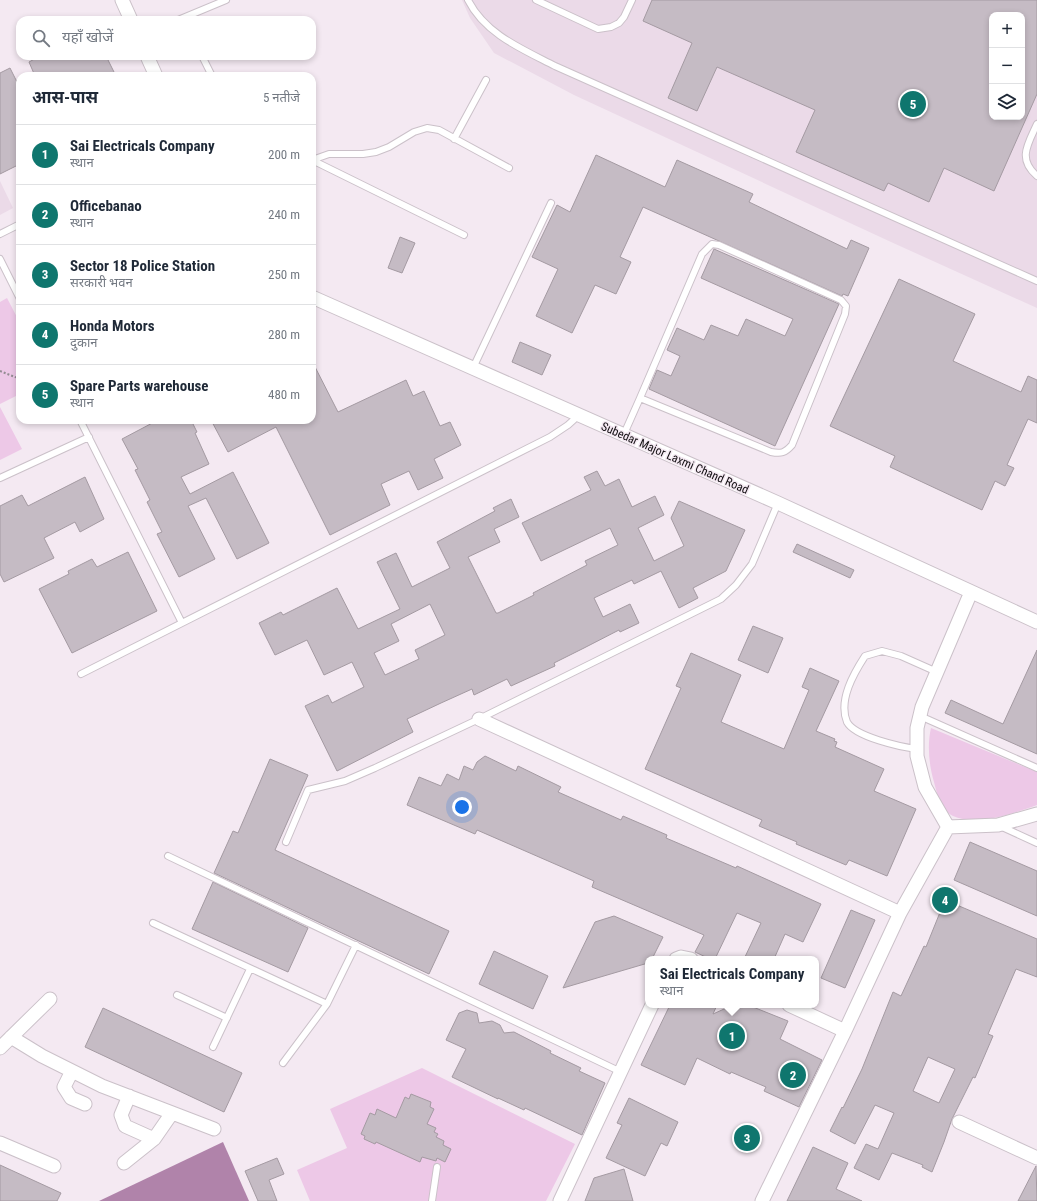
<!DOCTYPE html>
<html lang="hi">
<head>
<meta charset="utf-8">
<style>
  :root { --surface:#fff; --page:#f6f6f7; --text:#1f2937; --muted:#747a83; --line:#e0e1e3; --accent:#0f766e }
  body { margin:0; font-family:"Roboto Condensed","Noto Sans Devanagari",sans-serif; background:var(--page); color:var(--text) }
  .controls { position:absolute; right:12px; top:12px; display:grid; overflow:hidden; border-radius:8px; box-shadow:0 2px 6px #0003 }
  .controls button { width:36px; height:36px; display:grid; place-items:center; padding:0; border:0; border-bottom:1px solid var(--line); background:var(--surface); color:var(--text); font:20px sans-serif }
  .you { position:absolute; left:462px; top:807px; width:14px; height:14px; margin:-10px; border:3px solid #fff; border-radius:50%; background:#1a73e8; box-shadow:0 0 0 6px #1a73e833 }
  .badge { display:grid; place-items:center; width:26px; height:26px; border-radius:50%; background:var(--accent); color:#fff; font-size:13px; font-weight:700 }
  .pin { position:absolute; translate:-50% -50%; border:2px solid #fff; box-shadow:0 1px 4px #0006 }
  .popup { position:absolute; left:645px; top:956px; width:174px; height:52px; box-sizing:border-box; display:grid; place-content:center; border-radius:8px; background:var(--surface); filter:drop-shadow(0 1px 3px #0005); font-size:13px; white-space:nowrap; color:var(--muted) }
  .popup b { font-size:15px; color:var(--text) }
  .popup::after { content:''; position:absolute; left:50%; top:100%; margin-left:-8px; border:8px solid transparent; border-top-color:var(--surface) }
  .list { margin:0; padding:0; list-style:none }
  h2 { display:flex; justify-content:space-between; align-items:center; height:52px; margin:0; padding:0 16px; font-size:17px }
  h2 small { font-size:13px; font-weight:400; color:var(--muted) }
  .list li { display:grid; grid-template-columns:26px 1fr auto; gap:12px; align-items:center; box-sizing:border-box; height:60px; padding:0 16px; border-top:1px solid var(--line) }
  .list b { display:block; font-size:15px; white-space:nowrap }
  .list p { margin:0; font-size:13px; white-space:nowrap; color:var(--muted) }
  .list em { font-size:13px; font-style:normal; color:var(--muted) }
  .icon { flex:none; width:22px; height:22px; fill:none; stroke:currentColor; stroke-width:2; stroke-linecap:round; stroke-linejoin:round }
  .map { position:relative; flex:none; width:1037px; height:1201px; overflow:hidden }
  .search { position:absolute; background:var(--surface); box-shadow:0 2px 6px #0003; left:16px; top:16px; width:300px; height:44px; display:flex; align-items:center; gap:10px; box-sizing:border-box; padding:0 14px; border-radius:12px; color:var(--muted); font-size:15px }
  .panel { position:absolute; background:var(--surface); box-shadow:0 2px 6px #0003; left:16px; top:72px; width:300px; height:352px; border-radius:12px }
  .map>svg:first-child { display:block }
  .built { fill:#ebdae8; fill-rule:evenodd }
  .green { fill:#edc8e7 }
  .water { fill:#b083aa }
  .building { fill:#c5bbc4; stroke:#a49aa2; fill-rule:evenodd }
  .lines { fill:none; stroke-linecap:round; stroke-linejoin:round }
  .service-casing { stroke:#cbc1c9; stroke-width:8 }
  .minor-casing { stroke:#cbc1c9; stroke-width:15 }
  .path { stroke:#948c93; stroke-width:2; stroke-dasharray:2 2; stroke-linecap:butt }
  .service { stroke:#fff; stroke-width:6 }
  .minor { stroke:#fff; stroke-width:13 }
  .labels { text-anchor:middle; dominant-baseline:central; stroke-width:3; stroke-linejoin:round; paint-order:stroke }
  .street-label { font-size:12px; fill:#100d10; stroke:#f4e9f2 }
</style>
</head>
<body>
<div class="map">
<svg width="1037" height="1201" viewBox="0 0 1037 1201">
  <rect width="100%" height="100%" fill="#f4e9f2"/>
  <path class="built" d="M462 0H1037V308L891 242 574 95 494 53 470 18ZM992 15H1022V117H992Z
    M0 181 13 208 0 215Z"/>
  <path class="green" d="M7 298 20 323V394L0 404V302Z
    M0 407 22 449 0 460Z
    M931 728 1037 772V805C1015 813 976 827 953 816 941 810 937 794 934 782 929 765 927 745 931 728Z
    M422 1068 575 1144 546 1201H310L297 1170 347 1148 330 1109Z"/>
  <path class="water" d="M223 1142 249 1201H99Z"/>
  <path class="building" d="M652 0H1037V94L994 191 944 168 929 202 888 183 884 191 796 152 815 110 717 67 697 111 668 98 692 43 643 21ZM992 15H1022V117H992Z
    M40 56H106L116 76H35L29 62Z
    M10 68 20 88V164L0 174V73Z
    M596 155 665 187 677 160 753 194 749 202 847 249 851 240 869 248 848 296 843 294 842 296 643 207 620 257 631 262 616 294 595 285 572 333 536 316 558 269 532 257 557 205 570 212Z
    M400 237 415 243 402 273 388 268Z
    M714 249 839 304 775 446 649 389 657 370 671 376 680 356 667 350 677 328 704 340 711 325 738 336 746 319 785 336 793 319 701 278Z
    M899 279 975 314 953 361 1021 392 1028 376 1037 380V423L1028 419 1007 465 1014 468 1005 486 995 481 982 510 890 467 895 456 830 426Z
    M520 342 551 355 542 375 512 362Z
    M312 361 338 412 406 380 413 396 424 391 440 426 450 422 461 445 434 459 443 478 418 490 409 471 381 484 390 505 330 535 276 427 228 452 211 420H312Z
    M158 420H191L197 432 195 433 209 464 181 477 190 494 233 472 269 543 237 559 206 498 188 506 215 559 179 577 157 534 162 532 147 502 150 500 135 470 138 469 122 439Z
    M597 471 605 486 619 479 632 507 655 496 664 515 638 528 654 561 684 546 671 518 679 501 745 530 726 571 693 588 698 598 679 608 661 571 634 584 632 580 594 598 603 617 630 604 639 623 620 632 619 630 584 648 554 663 555 666 511 686 507 679 474 695 472 689 441 703 407 719 413 732 337 771 305 706 328 695 332 703 364 687 352 662 324 675 307 640 275 655 259 623 281 612 283 615 337 588 358 629 400 609 377 562 396 553 412 587 450 568 437 542 495 511 493 508 511 499 519 517 494 529 500 542 468 557 496 613H498L534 595 533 593 587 565 585 561 618 545 610 528 541 561 522 523 591 490 584 477ZM430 604 445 635 415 650 419 659 385 675 374 653 399 641 391 624Z
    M85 477 104 519 80 532 75 522 44 538 54 558 4 582 0 574V506L22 495 28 506Z
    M797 544 854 570 850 578 793 552Z
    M128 552 157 611 72 653 39 589 69 574 68 571 92 559 97 567Z
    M753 626 783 638 768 673 738 660Z
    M1037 650V754L945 713 951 700 1003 724Z
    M691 653 741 675 721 722 784 749 809 690 802 687 810 668 839 681 816 731 835 739 834 741 837 742 835 747 884 769 874 791 916 809 887 876 849 860 846 865 796 844 797 842 759 826 762 820 645 769 681 688 676 686Z
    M485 756 516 771 518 766 561 787 558 792 621 820 623 816 667 835 666 838 736 868 737 866 821 904 803 942 785 934 774 959H744L761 923 737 913 715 959H710L695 952 704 935 592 887 594 881 477 830 475 834 407 805 419 777 441 786 447 774 459 780 464 766 473 770 477 762Z
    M270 759 308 775 275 850 449 931 429 974 214 873 233 831 238 833Z
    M970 842 1037 871V916L954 880Z
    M213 882 308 928 288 972 192 929Z
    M945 900 1037 939V977L1016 969 988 1034 993 1036 975 1078 973 1077 952 1119 944 1142 932 1172 922 1167 923 1165 892 1153 879 1180 854 1168 866 1144 878 1149 894 1113 875 1105 855 1144 830 1131 842 1107 843 1108 862 1069 893 992 901 996 924 946 926 947ZM928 1057 955 1069 939 1103 913 1091Z
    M851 910 875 920 845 988 821 978Z
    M614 916 663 937 652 959H648V963L563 988 595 922Z
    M494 951 548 976 533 1009 479 984Z
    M670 1005H717L713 1014 733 1005H748L788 1021 780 1039 822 1060 799 1107 764 1091 766 1087 731 1072 730 1074 697 1058 685 1085 641 1065Z
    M103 1008 242 1073 224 1112 85 1047Z
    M467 1010 477 1013 479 1023 492 1021 500 1025 504 1033 514 1032 551 1051 550 1053 581 1068 579 1071 605 1083 582 1135 525 1108 524 1110 498 1098V1099L452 1077 466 1049 446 1040 459 1013Z
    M411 1094 431 1102 430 1107 434 1109 427 1124 436 1128 434 1132 438 1134 436 1137 444 1141 443 1145 451 1149 445 1162 437 1158 436 1161 422 1157 420 1162 376 1142 375 1144 364 1139 365 1136 361 1134 370 1113 375 1115 377 1109 396 1118 405 1097 409 1099Z
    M629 1098 678 1122 667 1146 661 1143 645 1176 606 1158 622 1125 617 1123Z
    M813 1147 848 1163 836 1189 862 1201H787Z
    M277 1158 284 1174 269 1180 277 1201H258L245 1171Z
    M0 1165 61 1193 57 1201H0Z
    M1036 1166 1037 1201H1018Z
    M624 1169 633 1201H585L594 1178Z"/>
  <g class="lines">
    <g class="service-casing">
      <path id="service" d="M468 0C485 34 522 49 555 66L1037 281
        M536 0 598 29 611 27 619 23 624 17 632 0
        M178 20 226 0
        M202 56 212 76
        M1037 124C1028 144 1017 159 1037 176
        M454 139 486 80
        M312 160 329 154H363L376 152 389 147 414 132 427 128 439 130 509 168
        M312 160 464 235
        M0 234 20 224
        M0 259 20 299
        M473 368 551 203
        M80 420 182 623
        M624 434 640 398 771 452C781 454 785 453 792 445L845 314 846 306 841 300 719 245 712 244 702 254 640 398
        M0 478 89 437
        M81 674 550 437 568 425 579 415
        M920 716 1037 768
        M917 749C901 747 855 737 847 722 838 700 854 673 865 656L882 651 901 656 937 672
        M1000 826 1037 843
        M286 842 308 790 345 781 375 768 479 719 721 599 736 585 752 564 778 503
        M168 856 621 1072
        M153 923 327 1004 356 945
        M177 995 227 1018
        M213 1047 250 969
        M283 1063 327 1004
        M432 1201 437 1167"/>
    </g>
    <g class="minor-casing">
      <path id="minor" d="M122 0 131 20
        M147 56 156 76
        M312 297 778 503 1037 622
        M971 592 922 707 917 728V756L925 787 948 827 998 825 1037 814
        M479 719 900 913
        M676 959 681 957 691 959
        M789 1005 845 1031
        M11 1037 42 1056 102 1086 214 1129
        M0 1048 50 999
        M72 1071 64 1087 71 1098 85 1104
        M129 1096 121 1115 125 1126 154 1139
        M959 1122 1037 1158
        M0 1143 54 1166
        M124 1163 154 1139 172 1113
        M560 1201 652 1005
        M762 1201 845 1031 900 913 948 827"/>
    </g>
    <path class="path" d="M0 371 20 379"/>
    <use href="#service" class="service"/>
    <use href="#minor" class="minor"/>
  </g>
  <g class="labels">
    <g class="street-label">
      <text transform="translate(675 458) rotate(24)">Subedar Major Laxmi Chand Road</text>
    </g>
  </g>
</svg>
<div class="controls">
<button>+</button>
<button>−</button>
<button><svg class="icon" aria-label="layers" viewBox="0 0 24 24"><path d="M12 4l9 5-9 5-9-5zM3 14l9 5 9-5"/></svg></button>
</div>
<div class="you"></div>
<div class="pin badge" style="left:732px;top:1036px">1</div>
<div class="popup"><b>Sai Electricals Company</b>स्थान</div>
<div class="pin badge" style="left:793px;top:1075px">2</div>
<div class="pin badge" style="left:747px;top:1138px">3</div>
<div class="pin badge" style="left:945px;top:900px">4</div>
<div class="pin badge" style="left:913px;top:104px">5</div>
<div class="search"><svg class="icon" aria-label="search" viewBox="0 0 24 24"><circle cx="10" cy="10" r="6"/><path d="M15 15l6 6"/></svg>यहाँ खोजें</div>
<section class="panel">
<h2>आस-पास<small>5 नतीजे</small></h2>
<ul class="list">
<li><span class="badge">1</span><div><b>Sai Electricals Company</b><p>स्थान</p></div><em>200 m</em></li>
<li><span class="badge">2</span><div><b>Officebanao</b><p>स्थान</p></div><em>240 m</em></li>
<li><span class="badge">3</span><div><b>Sector 18 Police Station</b><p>सरकारी भवन</p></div><em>250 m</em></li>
<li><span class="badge">4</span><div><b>Honda Motors</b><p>दुकान</p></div><em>280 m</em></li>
<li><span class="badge">5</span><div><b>Spare Parts warehouse</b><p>स्थान</p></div><em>480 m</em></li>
</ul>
</section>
</div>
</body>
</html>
